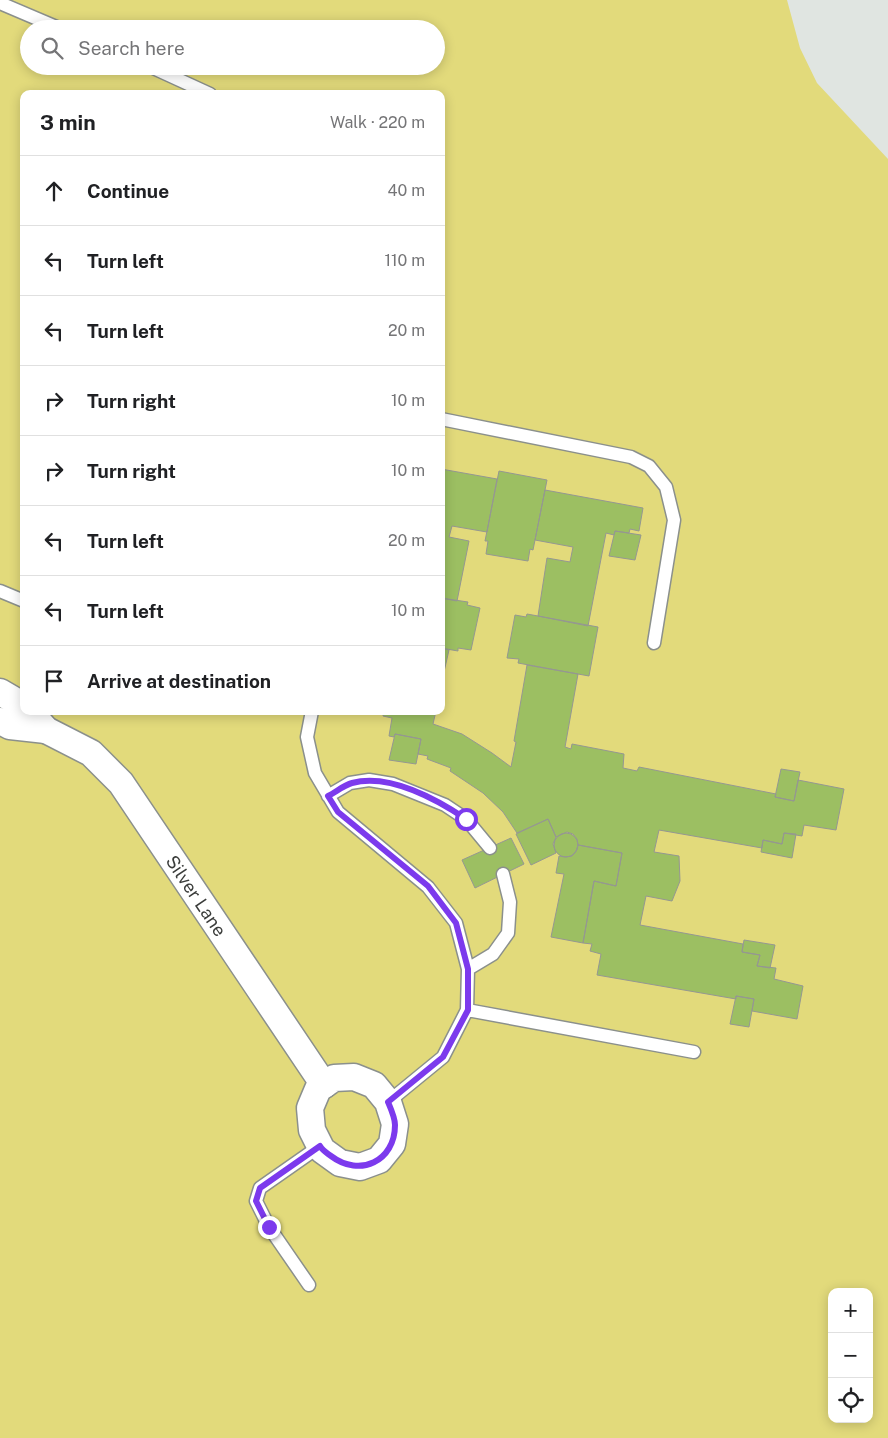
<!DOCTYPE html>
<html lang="en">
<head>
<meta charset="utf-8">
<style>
  :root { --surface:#fff; --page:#f2f2f2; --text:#202124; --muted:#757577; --line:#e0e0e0 }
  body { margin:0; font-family:"Public Sans",sans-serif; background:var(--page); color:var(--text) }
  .controls { position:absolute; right:15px; bottom:15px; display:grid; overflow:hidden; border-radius:10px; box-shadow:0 2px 12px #0003 }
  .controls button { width:45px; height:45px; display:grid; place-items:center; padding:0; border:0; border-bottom:1px solid var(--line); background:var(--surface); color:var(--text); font:25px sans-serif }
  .stop { position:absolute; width:15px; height:15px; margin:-11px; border:4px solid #7c3aed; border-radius:50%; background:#fff }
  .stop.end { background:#7c3aed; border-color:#fff; box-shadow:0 1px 5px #0008 }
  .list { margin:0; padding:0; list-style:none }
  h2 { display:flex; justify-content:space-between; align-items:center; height:65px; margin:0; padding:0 20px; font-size:21px }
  h2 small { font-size:16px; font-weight:400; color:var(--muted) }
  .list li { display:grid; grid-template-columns:32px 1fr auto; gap:15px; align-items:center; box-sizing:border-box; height:70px; padding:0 20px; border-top:1px solid var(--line) }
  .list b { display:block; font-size:19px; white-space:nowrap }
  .list em { font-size:16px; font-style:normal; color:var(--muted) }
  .icon { flex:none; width:28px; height:28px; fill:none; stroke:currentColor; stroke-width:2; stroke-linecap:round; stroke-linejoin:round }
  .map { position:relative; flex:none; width:888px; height:1438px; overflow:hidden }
  .search { position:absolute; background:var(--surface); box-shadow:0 2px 12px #0003; left:20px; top:20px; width:425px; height:55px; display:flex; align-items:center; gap:12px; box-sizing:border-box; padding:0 18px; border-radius:28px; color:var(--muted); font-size:19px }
  .panel { position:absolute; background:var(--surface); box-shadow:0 2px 12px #0003; left:20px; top:90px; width:425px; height:625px; border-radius:10px }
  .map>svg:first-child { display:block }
  .green { fill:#e2da7b; fill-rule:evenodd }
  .building { fill:#9cbf62; stroke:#959792 }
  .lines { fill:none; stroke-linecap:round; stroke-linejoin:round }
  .lane-casing { stroke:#8b908c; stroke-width:15 }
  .street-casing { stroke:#8b908c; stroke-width:29 }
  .lane { stroke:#fff; stroke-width:12 }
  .street { stroke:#fff; stroke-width:26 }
  .route { stroke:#7c3aed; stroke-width:6 }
  .labels { text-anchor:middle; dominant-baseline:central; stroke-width:4.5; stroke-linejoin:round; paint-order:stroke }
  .street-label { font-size:18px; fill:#3b3d3b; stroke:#fff }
</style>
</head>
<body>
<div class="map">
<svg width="888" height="1438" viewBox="0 0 888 1438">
  <rect width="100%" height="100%" fill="#e0e5e1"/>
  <path class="green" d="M0 0H787L800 48 817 83 888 159V1438H0ZM29 29H436V66H29ZM24 94H441V711H24ZM832 1292H869V1419H832Z"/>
  <path class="building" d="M441 469 497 479 487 532 452 526 449 537 469 541 457 601 441 598Z
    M499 471 547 480 533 550 530 549 528 561 486 554 488 541H485Z
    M545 490 643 508 639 531 630 529 629 533 615 531 614 535 606 533 588 626 538 616 547 558 570 562 573 547 535 540Z
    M615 531 641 535 635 560 609 556Z
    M441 598 468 602 467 605 480 608 471 650 458 648V651L441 648Z
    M527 614 598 627 589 676 518 663 519 659 507 658 515 615 526 617Z
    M441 648 449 650 441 685Z
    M527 665 578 674 565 747 571 749 572 744 624 754 623 768 637 771 639 767 776 794 775 797 794 801 798 780 844 789 836 830 804 825 802 836 784 833 782 844 763 840 762 848 659 830 654 852 679 856 680 881 672 901 646 896 640 925 743 944 742 952 760 955 757 966 776 968 774 979 803 986 797 1019 752 1011 754 999 736 996V999L597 975 601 954 590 951 592 944 583 943 594 881 616 886 622 853 578 845 577 839 573 834 567 832 556 837 548 819 517 833 503 812 483 793 450 771 451 768 427 759 428 756 418 754 421 739 395 734 394 737 389 736 392 718 383 716 384 711H436L433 724 462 734 492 753 511 767 516 742 514 741Z
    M395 734 421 739 416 764 389 760Z
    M781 769 800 772 794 801 775 797Z
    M548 819 556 837 553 844 556 853 531 865 516 834Z
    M554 845a12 12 0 1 1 24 0a12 12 0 1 1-24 0Z
    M784 833 796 834 792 858 761 852 763 840 782 844Z
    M511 838 524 864 475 888 462 860Z
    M578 845 622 853 616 886 594 881 583 943 551 937 564 874 556 873 559 856 565 857 572 856 576 851Z
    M744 940 775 945 770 968 757 966 760 955 742 952Z
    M736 996 754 999 749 1027 730 1024Z"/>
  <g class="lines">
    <g class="lane-casing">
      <path id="lane" d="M0 3 61 29
        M149 66 210 94
        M441 419 631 457 649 466 666 487 674 520 654 643
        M0 591 24 601
        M312 711 307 737 315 773 338 812 428 887 456 923 468 969 467 1010 443 1057 388 1102
        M328 796 350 783 369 780 393 784 445 805 466 819 490 848
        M468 969 493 954 508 933 510 902 503 874
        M467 1010 694 1052
        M309 1285 269 1227 256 1201 260 1188 320 1146"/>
    </g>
    <g class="street-casing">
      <g id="street">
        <path d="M0 692 24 706"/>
        <path id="s1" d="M29 711 46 730 91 753 121 783 324 1085"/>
        <path d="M0 721 10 726 46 730"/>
        <path d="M354 1077 374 1085 388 1102 395 1124 392 1144 379 1160 360 1167 340 1163 322 1150 312 1130 310 1108 318 1089 334 1078Z"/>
      </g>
    </g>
    <use href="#lane" class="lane"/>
    <use href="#street" class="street"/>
  </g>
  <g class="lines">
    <path class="route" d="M269 1227 256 1201 260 1188 320 1146C323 1151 327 1153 331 1156 360 1178 395 1161 395 1125 395 1118 391 1109 388 1102L443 1057 468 1010V969L456 923 428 886 338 812 328 796C336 792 344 785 352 783 390 773 436 799 466 819"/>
  </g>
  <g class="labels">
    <g class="street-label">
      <text stroke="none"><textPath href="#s1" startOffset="254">Silver Lane</textPath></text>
    </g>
  </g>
</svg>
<div class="controls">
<button>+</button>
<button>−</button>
<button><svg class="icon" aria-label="locate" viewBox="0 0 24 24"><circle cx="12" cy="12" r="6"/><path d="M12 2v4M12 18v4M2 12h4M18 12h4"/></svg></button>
</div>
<div class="stop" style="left:466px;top:819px"></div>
<div class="stop end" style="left:269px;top:1227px"></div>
<div class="search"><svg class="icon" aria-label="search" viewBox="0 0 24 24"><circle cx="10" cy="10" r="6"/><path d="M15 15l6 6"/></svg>Search here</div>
<section class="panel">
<h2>3 min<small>Walk · 220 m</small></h2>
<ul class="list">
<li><svg class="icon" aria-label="ahead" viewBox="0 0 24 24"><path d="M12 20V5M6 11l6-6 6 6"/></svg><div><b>Continue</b></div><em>40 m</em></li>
<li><svg class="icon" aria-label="left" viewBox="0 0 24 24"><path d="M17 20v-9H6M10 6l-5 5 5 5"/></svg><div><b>Turn left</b></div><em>110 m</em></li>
<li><svg class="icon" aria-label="left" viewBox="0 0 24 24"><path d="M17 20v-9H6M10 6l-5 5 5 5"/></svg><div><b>Turn left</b></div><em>20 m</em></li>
<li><svg class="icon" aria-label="right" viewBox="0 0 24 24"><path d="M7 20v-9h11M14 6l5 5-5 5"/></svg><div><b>Turn right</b></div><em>10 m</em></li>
<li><svg class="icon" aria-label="right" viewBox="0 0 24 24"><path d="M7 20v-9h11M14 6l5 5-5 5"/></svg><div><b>Turn right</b></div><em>10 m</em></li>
<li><svg class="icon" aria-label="left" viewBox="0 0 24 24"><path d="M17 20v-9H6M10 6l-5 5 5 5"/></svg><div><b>Turn left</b></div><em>20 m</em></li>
<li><svg class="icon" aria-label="left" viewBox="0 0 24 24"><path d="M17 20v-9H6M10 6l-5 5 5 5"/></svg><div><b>Turn left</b></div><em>10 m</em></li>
<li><svg class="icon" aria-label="arrive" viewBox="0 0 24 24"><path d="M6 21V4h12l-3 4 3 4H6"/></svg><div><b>Arrive at destination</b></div></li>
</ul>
</section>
</div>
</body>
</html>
